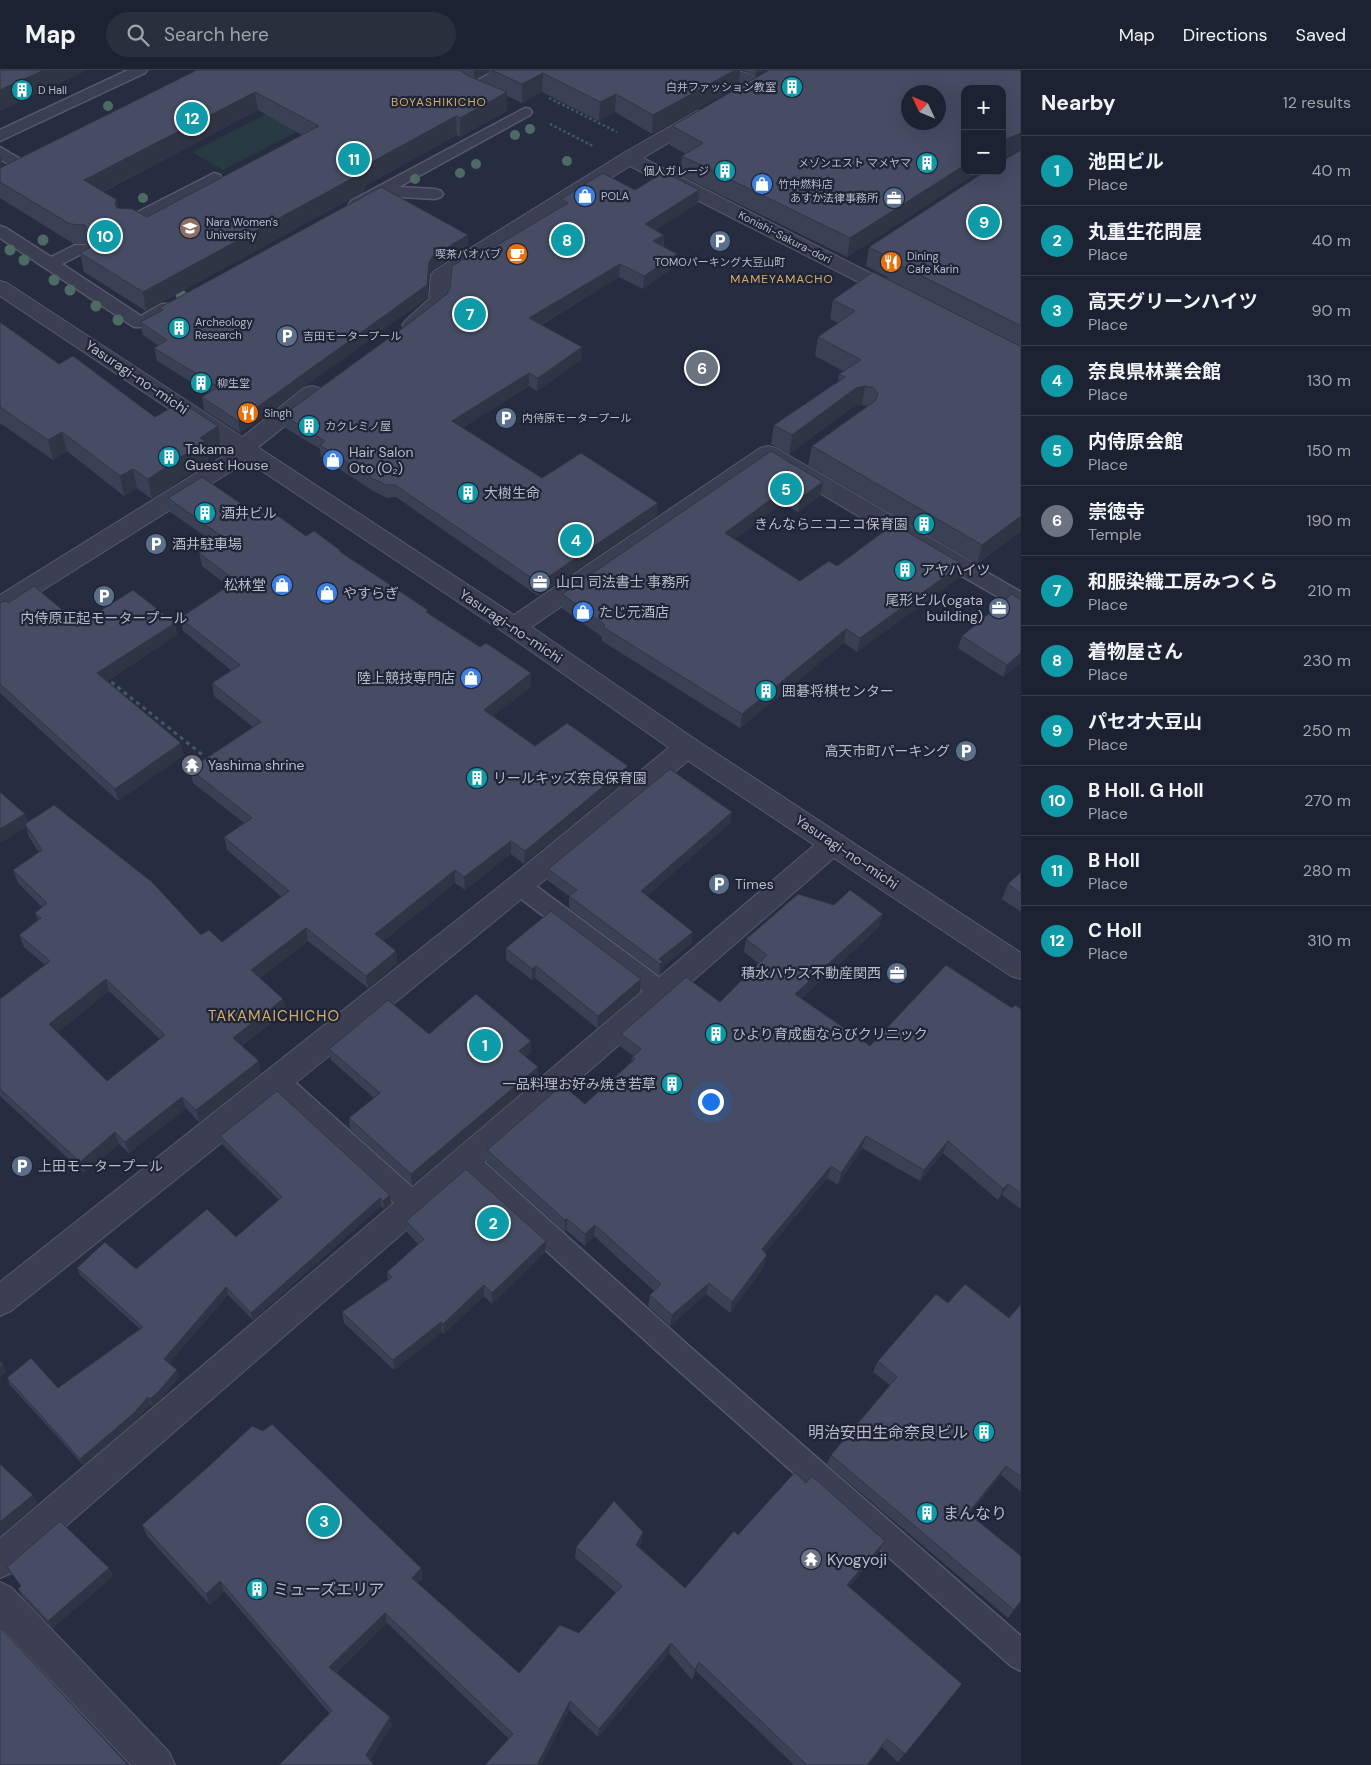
<!DOCTYPE html>
<html lang="en">
<head>
<meta charset="utf-8">
<style>
  :root { --surface:#1c2231; --page:#292f3d; --text:#f1f3f6; --muted:#a0a4ab; --line:#3a3f4d; --accent:#2563eb }
  body { margin:0; font-family:"DM Sans","Noto Sans JP",sans-serif; background:var(--page); color:var(--text) }
  .controls { position:absolute; right:15px; top:15px; display:grid; overflow:hidden; border-radius:10px; box-shadow:0 5px 20px #0002 }
  .controls button { width:45px; height:45px; display:grid; place-items:center; padding:0; border:0; border-bottom:1px solid var(--line); background:var(--surface); color:var(--text); font:25px sans-serif }
  .compass { position:absolute; left:901px; top:15px; width:45px; height:45px; border-radius:50%; background:var(--surface); box-shadow:0 5px 20px #0002; rotate:314deg }
  .you { position:absolute; left:710px; top:1031px; width:18px; height:18px; margin:-12px; border:4px solid #fff; border-radius:50%; background:#1a73e8; box-shadow:0 0 0 8px #1a73e833 }
  .badge { display:grid; place-items:center; width:32px; height:32px; border-radius:50%; background:var(--accent); color:#fff; font-size:16px; font-weight:700 }
  .pin { position:absolute; translate:-50% -50%; border:2px solid #fff; box-shadow:0 1px 5px #0006 }
  .list { margin:0; padding:0; list-style:none }
  h2 { display:flex; justify-content:space-between; align-items:center; height:65px; margin:0; padding:0 20px; font-size:21px }
  h2 small { font-size:16px; font-weight:400; color:var(--muted) }
  .list li { display:grid; grid-template-columns:32px 1fr auto; gap:15px; align-items:center; box-sizing:border-box; height:70px; padding:0 20px; border-top:1px solid var(--line) }
  .list b { display:block; font-size:19px; white-space:nowrap }
  .list p { margin:0; font-size:16px; white-space:nowrap; color:var(--muted) }
  .list em { font-size:16px; font-style:normal; color:var(--muted) }
  .icon { flex:none; width:28px; height:28px; fill:none; stroke:currentColor; stroke-width:2; stroke-linecap:round; stroke-linejoin:round }
  .map { position:relative; flex:none; width:1021px; height:1695px; overflow:hidden }
  header { display:flex; align-items:center; gap:30px; box-sizing:border-box; height:70px; padding:0 25px; background:var(--surface); border-bottom:1px solid var(--line) }
  header strong { font-size:24px }
  nav { display:flex; gap:28px; margin-inline-start:auto; font-size:18px }
  .search { width:350px; height:45px; background:var(--page); display:flex; align-items:center; gap:12px; box-sizing:border-box; padding:0 18px; border-radius:28px; color:var(--muted); font-size:19px }
  main { display:flex }
  aside { flex:1; background:var(--surface) }
  .map>svg:first-child { display:block }
  .green { fill:#283a42 }
  .lines { fill:none; stroke-linecap:round; stroke-linejoin:round }
  .service-casing { stroke:#555a6b; stroke-width:3 }
  .minor-casing { stroke:#555a6b; stroke-width:2 }
  .tertiary-casing { stroke:#555a6b; stroke-width:2 }
  .path-far1 { stroke:#47575f; stroke-width:2.5; stroke-dasharray:2.5 2.5; stroke-linecap:butt }
  .path { stroke:#47575f; stroke-width:3; stroke-dasharray:4 4; stroke-linecap:butt }
  .service { fill:#3b3f51; fill-rule:evenodd }
  .minor { fill:#3b3f51; fill-rule:evenodd }
  .tertiary { fill:#3b3f51; fill-rule:evenodd }
  .tree { fill:#4e6a65 }
  .wall { fill:#3b4155; fill-rule:evenodd }
  .shaded-wall { fill:#303545 }
  .building { fill:#454c63; stroke:#303545; fill-rule:evenodd }
  .labels { text-anchor:middle; dominant-baseline:central; stroke-width:4.5; stroke-linejoin:round; paint-order:stroke }
  .far-poi-label { font-size:11px; fill:#b7bbcb; stroke:#1f2436; text-anchor:start }
  .far-street-label { font-size:11px; fill:#b7bbcb; stroke:#1f2436 }
  .far-neighbourhood-label { font-size:12px; letter-spacing:1px; fill:#d5ad68; stroke:#1f2436 }
  .street-label { font-size:14px; fill:#b7bbcb; stroke:#1f2436 }
  .poi-label { font-size:14px; fill:#b7bbcb; stroke:#1f2436; text-anchor:start }
  .neighbourhood-label { font-size:15px; letter-spacing:1px; fill:#d5ad68; stroke:#1f2436 }
  .near-poi-label { font-size:16px; fill:#b7bbcb; stroke:#1f2436; text-anchor:start }
</style>
</head>
<body>
<header>
<strong>Map</strong>
<div class="search"><svg class="icon" aria-label="search" viewBox="0 0 24 24"><circle cx="10" cy="10" r="6"/><path d="M15 15l6 6"/></svg>Search here</div>
<nav><a>Map</a><a>Directions</a><a>Saved</a></nav>
</header>
<main>
<div class="map">
<svg width="1021" height="1695" viewBox="0 0 1021 1695">
  <rect width="100%" height="100%" fill="#262d41"/>
  <path class="green" d="M335 9 366 26 223 100 192 82Z"/>
  <g class="lines">
    <g class="service-casing">
      <path id="service" d="M128 0H147L145 3 0 71V60Z
        M496 0H514L512 3 477 22H467L465 19 467 16Z
        M525 38 530 39 532 42 530 45 399 117 435 119 441 121 443 124 441 127 435 129 384 126 363 137H351L349 134 351 131Z
        M0 77 32 96 35 99 32 102 0 117V106L16 99 0 89Z
        M214 103 220 105 222 108 220 111 134 156H122L120 153 122 150Z
        M0 156 6 158 51 187 75 175H87L89 178 87 181 62 194 141 246 161 234H173L175 238 173 242 146 257H134L0 168Z
        M967 493 974 495 1021 522V538L1014 536 960 505 957 500 960 495Z
        M520 807 528 810 668 914 672 921 668 928 660 931 652 928 512 822 509 816 512 810Z
        M278 1001 286 1004 422 1126 426 1134 422 1142 413 1145 404 1142 270 1018 266 1011 270 1004Z
        M464 1079 473 1082 688 1275 1021 1566V1601L1011 1596 670 1293 455 1098 452 1090 455 1082Z"/>
    </g>
    <g class="minor-casing">
      <path id="minor" d="M715 0C731 0 753 0 763 15L760 19C746 22 730 10 718 4Z
        M703 40 709 41 712 45 709 49 643 88 904 220 907 224 904 228 897 230 890 228 630 96 451 208 449 231 446 235C434 246 422 264 405 259L402 255 405 251 429 229 431 205 434 201 622 84 697 41Z
        M312 316 320 318 323 323 320 328 251 383 238 397 8 542 0 544V525L222 387 235 373 304 318Z
        M768 376 776 378 975 494 979 500 975 506 967 508 959 506 769 393 523 563 514 565 505 563 502 557 505 551 760 378Z
        M687 668 696 670 700 677 696 684C471 873 241 1058 11 1241L0 1246V1212L510 808 678 670Z
        M834 763 843 766 847 773 843 780 12 1503 0 1508V1468L825 766Z
        M0 1512 12 1518 169 1682 175 1695H131L0 1556Z"/>
    </g>
    <g class="tertiary-casing">
      <path id="tertiary" d="M0 211 7 213 523 551 696 670 1021 883V909L1011 906 678 684 505 563 0 226Z"/>
    </g>
    <path class="path-far1" d="M549 28 617 62
      M550 54 593 76"/>
    <path class="path" d="M105 607 204 686"/>
    <use href="#service" class="service"/>
    <use href="#minor" class="minor"/>
    <use href="#tertiary" class="tertiary"/>
  </g>
  <g class="tree">
    <circle cx="108" cy="36" r="5"/>
    <circle cx="530" cy="59" r="5"/>
    <circle cx="515" cy="65" r="5"/>
    <circle cx="567" cy="91" r="5"/>
    <circle cx="476" cy="94" r="5"/>
    <circle cx="460" cy="103" r="5"/>
    <circle cx="415" cy="109" r="5"/>
    <circle cx="143" cy="128" r="5"/>
    <circle cx="43" cy="170" r="5.5"/>
    <circle cx="10" cy="180" r="5.5"/>
    <circle cx="24" cy="190" r="5.5"/>
    <circle cx="54" cy="210" r="5.5"/>
    <circle cx="70" cy="220" r="5.5"/>
    <circle cx="181" cy="225" r="5.5"/>
    <circle cx="96" cy="236" r="5.5"/>
    <circle cx="118" cy="250" r="5.5"/>
  </g>
  <path class="wall" d="M197 0H740L738 16 652 64 615 42 599 51 542 22 522 33 507 26V41L460 67 457 65 365 116V121L146 241 84 202 80 183 87 179 86 174H74L0 128V85L3 97ZM489 2V15L475 9ZM258 40 302 65 147 147 118 138 103 122Z
    M742 0H766L755 6Z
    M769 0H1021V79L1003 88 1002 90V19H965V101H980L847 187 680 105 682 86 686 84 670 75 672 56ZM908 22H938V52H908Z
    M1021 80V461L977 494 808 395 812 376 867 336 862 335 853 337 789 384 771 374 774 355 838 312 839 304 843 301 815 286 818 267 838 253 830 249 833 230 886 209 887 207 866 196 869 177Z
    M635 120H699L698 133 655 160 664 165V177L677 184 675 196 643 219 619 207 541 255 582 277 581 290 537 321 529 316 462 358 542 408 657 445 538 526 396 427 387 428 373 421 321 387 320 379 284 357 283 345 411 252 447 224 492 178 560 137 561 129Z
    M468 165V177L432 200 429 205 427 228 240 363 204 340 202 327 209 323 157 291 154 278 159 276 143 265 140 252 160 242 159 238Z
    M0 252 59 294 155 347 221 376 207 385 208 391 152 429 137 418 124 426 67 381 53 390 0 353Z
    M771 381 823 412 820 426 798 442 782 433 735 469 800 511 837 496 962 494 958 508 857 582 844 573 740 658 602 571V567L562 538V524Z
    M168 428 259 446 340 480 341 482 428 543 480 577 531 603V617L493 646 535 676 627 709 524 794 511 784 465 820 455 813 383 871 396 881 397 893 368 918 308 871 260 908 283 929 286 941 242 976 261 1003 199 1052 186 1038 129 1083 119 1074 84 1103 0 1026V929L45 895 24 877 19 865 38 850 35 843 42 837 18 813 13 800 39 782 29 767 26 757 0 773 27 752 201 865 222 872 282 827 227 780 224 767 244 753 193 713 190 699 253 657 214 626 212 613 231 600 183 561 180 548 228 516 202 496 199 483 215 473 170 442ZM109 921 160 969 107 1011 58 962Z
    M1021 530V592L1003 607 958 578 962 566Z
    M0 533H8L79 554 175 553 177 565 107 611 184 685 118 731 0 623Z
    M732 742 730 753 647 826 692 873 662 897 661 903 659 905 569 838V826L547 810 548 799Z
    M1021 802V842L1002 829 1008 814Z
    M879 857 801 929 870 976 1012 938 1021 939V1139L1002 1125 998 1130 943 1083 920 1111 862 1078 838 1115 827 1108 765 1183 764 1197 730 1243 706 1224 670 1256 648 1236 650 1225 654 1221 594 1166 585 1176 566 1160 565 1162 487 1092V1080L585 1034 631 992 632 987 633 986 620 976 621 964 720 932 758 893 744 882 746 869Z
    M506 878 640 921 597 958 535 908 532 910 506 890Z
    M429 964 531 971V982L526 987 538 997V1008L412 1115 350 1059 349 1048 374 1028 331 990 329 979Z
    M220 1066 390 1125 391 1133 384 1139 381 1136 253 1250 228 1225 169 1293 177 1300 179 1307 162 1328 152 1336 150 1334 137 1349 83 1395 10 1315 7 1308 58 1318 140 1259 80 1205 77 1198 136 1199 236 1167 279 1130 222 1074Z
    M406 1151 545 1182 492 1234 484 1226 444 1264 442 1262 394 1300 344 1253 342 1242 388 1210 387 1202 418 1174 407 1162Z
    M948 1233 1009 1248 1021 1234V1422L1001 1405 969 1444 1021 1531 1008 1548 827 1394 831 1385 890 1315 873 1302 878 1291Z
    M806 1413 879 1481 849 1517 962 1614 898 1692 882 1677 868 1695H794L696 1601 692 1610 669 1583 598 1667 569 1640 541 1695H485L509 1669 387 1553 336 1603 390 1647 392 1656 329 1643 224 1521 210 1535 147 1466 142 1455 421 1498 423 1509 418 1513 519 1603 579 1563 616 1523 575 1488 576 1477 643 1462 641 1473 639 1477 685 1518 738 1465Z
    M7 1497 109 1498 113 1506 53 1558 23 1527 18 1519 21 1516Z"/>
  <path class="shaded-wall" d="M44 0H88L0 41V20Z
    M474 0H489V2L474 10Z
    M735 0H740L738 16 652 64 653 45Z
    M756 0H766L755 6Z
    M543 3 542 22 522 33V14Z
    M255 22 258 40 88 129 84 110Z
    M507 22V41L460 67V48Z
    M616 24 615 42 599 51 600 32Z
    M456 46 457 65 365 116V121L146 241 143 222 359 99Z
    M1021 63V79L1003 88 1006 69Z
    M0 85 4 102 0 104Z
    M965 95V101H980L847 187 850 168Z
    M699 120 698 133 645 167V154Z
    M117 130 121 149 115 133Z
    M468 165V177L432 200 429 205 427 228 240 363 238 351 429 192 432 187Z
    M664 165 663 178 653 171Z
    M677 184 675 196 643 219 644 206Z
    M620 194 619 207 529 261V248Z
    M582 277 581 290 537 321 538 308Z
    M529 303V316L452 364V351Z
    M865 316 862 335 853 337 789 384 792 365 856 318Z
    M218 356 221 376 207 385 208 391 152 429 148 409 200 368Z
    M62 362 67 381 53 390 48 370Z
    M133 399 137 418 124 426 120 406Z
    M823 412 820 426 798 442 800 428Z
    M785 419 782 433 724 478 725 463Z
    M658 433 657 445 538 526 539 513Z
    M1021 446V461L977 494 982 475Z
    M962 494 958 508 857 582 860 568Z
    M175 553 177 565 100 615 97 603Z
    M846 559 844 573 740 658 742 644Z
    M1021 583V592L1003 607 1007 595Z
    M531 603V617L484 653V640Z
    M181 673 184 685 118 731 115 719Z
    M628 696 627 709 524 794 525 781Z
    M732 742 730 753 640 832 641 821Z
    M25 744 29 756 25 754 26 757 0 773V759Z
    M511 771V784L465 820 464 807Z
    M455 800V813L376 877 375 864Z
    M883 844 879 857 792 937 795 924Z
    M306 858 308 871 254 913 251 900Z
    M693 862 692 873 662 897 661 903 659 905 660 894 659 889Z
    M396 881 397 893 368 918 366 906Z
    M536 896 535 908 532 910V899Z
    M106 909 109 921 53 966 49 954Z
    M641 909 640 921 597 958 598 946Z
    M283 929 286 941 236 980 233 968Z
    M531 971V982L519 993V981Z
    M259 991 261 1003 199 1052 196 1040Z
    M538 997V1008L412 1115 411 1104Z
    M182 1027 186 1038 129 1083 125 1072Z
    M115 1062 119 1074 84 1103 80 1092Z
    M866 1066 862 1078 838 1115 841 1103Z
    M948 1071 943 1083 920 1111 924 1100Z
    M831 1096 827 1108 759 1190 762 1179Z
    M1008 1114 1002 1125 998 1130 1003 1119Z
    M390 1125 391 1133 384 1139 383 1131Z
    M380 1128 381 1136 253 1250 251 1243Z
    M567 1149 566 1160 565 1162V1150Z
    M595 1155 594 1166 585 1176V1164Z
    M546 1171 545 1182 492 1234V1223Z
    M767 1185 764 1197 730 1243 732 1232Z
    M709 1213 706 1224 670 1256 672 1245Z
    M484 1215V1226L444 1264 443 1254Z
    M226 1217 228 1225 167 1296 164 1289Z
    M441 1252 442 1262 394 1300 393 1290Z
    M3 1295 7 1302 0 1307V1297Z
    M177 1300 179 1307 162 1328 152 1336 150 1329Z
    M148 1327 150 1334 137 1349 83 1395 80 1389Z
    M1006 1396 1001 1405 963 1452 968 1443Z
    M33 1425 38 1433 0 1466V1452Z
    M643 1462 641 1473 634 1485 636 1475Z
    M885 1471 879 1481 842 1525 847 1515Z
    M109 1498 113 1506 53 1558 48 1551Z
    M421 1498 423 1509 413 1518 412 1508Z
    M220 1511 224 1521 210 1535 206 1524Z
    M385 1543 387 1553 332 1606 329 1597Z
    M671 1573 669 1583 598 1667 599 1659Z
    M699 1592 696 1601 692 1610 695 1600Z
    M570 1631 569 1640 541 1695H537Z
    M390 1647 392 1656 368 1694 366 1685Z"/>
  <path class="building" d="M0 0H44L0 20Z
    M197 0H459L463 2 466 5 507 22 460 48 456 46 359 99 364 102 143 222 80 183 99 172 84 163 87 160 85 155 70 154 0 112V98ZM255 22 319 56 147 147 132 139 117 138 115 133 117 130 84 110Z
    M491 0H735L653 45 616 24 600 32 543 3 522 14Z
    M769 0H1021V63L1006 69 1005 80H1002V19H965V95L850 168 682 86 703 73 672 56ZM908 22H938V52H908Z
    M1021 80V256L890 190 892 189 869 177 986 101H1002V91Z
    M664 102 699 120 645 154 664 165 653 171 677 184 644 206 620 194 529 248 582 277 538 308 529 303 452 351 542 408 581 383 658 433 539 513 395 415H386L372 408 320 375 325 371 283 345 411 252 447 224 450 218 452 196 487 175 492 178 568 133 561 129 603 103 635 120Z
    M381 117 468 165 432 187 429 192 427 215 238 351 202 327 218 317 154 278 167 270 140 252 163 240 159 238Z
    M873 202 1018 275 1021 276V446L982 475 812 376 875 331 878 324 874 318 865 316 856 318 792 365 774 355 845 307 839 304 861 290 818 267 855 241 833 230Z
    M0 252 59 294 73 286 155 347 181 332 218 356 200 368 205 371 148 409 133 399 120 406 62 362 48 370 0 337Z
    M771 381 823 412 800 428 785 419 725 463 800 511 829 491 837 496 894 454 962 494 860 568 846 559 742 644 603 557 605 555 562 524Z
    M202 407 259 446 270 440 306 466 314 461 340 480 339 481 428 540 426 542 480 577 486 573 531 603 484 640 535 676 567 653 628 696 525 781 511 771 464 807 455 800 375 864 396 881 366 906 306 858 251 900 283 929 233 968 259 991 196 1040 182 1027 125 1072 115 1062 80 1092 0 1019V929L50 891 19 865 41 848 35 843 47 833 13 800 42 780 25 754 54 735 152 812 201 865 209 860 222 872 289 821 224 767 252 748 190 699 261 652 212 613 240 595 180 548 236 511 199 483 224 468 168 428ZM106 909 165 965 107 1011 49 954Z
    M34 516 79 554 133 520 175 553 97 603 181 673 115 719 0 614V533L6 531 8 533Z
    M1012 524 1021 530V583L1007 595 962 566Z
    M670 699 732 742 641 821 693 862 659 889 663 892 660 894 569 826 577 820 548 799Z
    M0 722 25 744 0 759Z
    M1021 802V824L1008 814Z
    M850 820 883 844 795 924 870 976 946 895 1012 938 1015 935 1021 939V1123L1008 1114 1003 1119 948 1071 924 1100 866 1066 841 1103 831 1096 762 1179 767 1185 732 1232 709 1213 672 1245 650 1225 661 1214 595 1155 585 1164 567 1149 565 1150 487 1080 562 1015 585 1034 635 989 632 987 641 979 621 964 686 907 720 932 767 885 746 869 798 824 834 835Z
    M551 841 641 909 598 946 536 896 532 899 506 878Z
    M476 924 531 971 519 981 538 997 411 1104 349 1048 380 1023 329 979 388 930 429 964Z
    M277 1021 390 1125 383 1131 380 1128 251 1243 226 1217 164 1289 177 1300 159 1321 150 1329 148 1327 134 1343 80 1389 7 1308 31 1288 58 1318 143 1257 77 1198 105 1172 136 1199 207 1139 236 1167 282 1127 220 1066Z
    M466 1099 546 1171 492 1223 484 1215 443 1254 441 1252 393 1290 342 1242 392 1207 387 1202 424 1169 406 1151Z
    M965 1214 1009 1248 1021 1234V1407L1006 1396 968 1443 1021 1486V1531L1014 1540 831 1385 897 1307 878 1291 936 1224 948 1233Z
    M0 1291 3 1295 0 1297Z
    M272 1354 421 1498 412 1508 519 1603 560 1555 579 1563 622 1516 576 1477 614 1431 643 1462 636 1475 685 1518 734 1461 738 1465 795 1402 806 1413 812 1406 885 1471 847 1515 962 1614 905 1684 887 1669 867 1695H807L699 1592 695 1600 671 1573 599 1659 570 1631 537 1695H485L513 1664 385 1543 329 1597 390 1647 366 1685 374 1695H279L332 1641 220 1511 206 1524 142 1455 208 1397 252 1356 263 1361Z
    M0 1394 33 1425 0 1452Z
    M60 1451 109 1498 48 1551 18 1519 21 1516 7 1497Z
    M0 1557 128 1695H0Z"/>
  <defs>
    <g id="building-disc" transform="scale(1.125)"><circle r="9.5" fill="#0f9aa8" stroke="#1f2436"/><path d="M-4-6H4V6H1V3H-1V6H-4ZM-2.5-4.3h1.7v1.8h-1.7ZM.8-4.3h1.7v1.8H.8ZM-2.5-1h1.7V.8h-1.7ZM.8-1h1.7V.8H.8Z" fill="#fff"/></g>
    <g id="shop-disc" transform="scale(1.125)"><circle r="9.5" fill="#3f7fe0" stroke="#1f2436"/><path d="M-5-2.5h2.3a2.7 3.5 0 0 1 5.4 0H5L5.5 6h-11ZM-1.5-2.5h3a1.5 2.3 0 0 0-3 0Z" fill="#fff"/></g>
    <g id="office-disc" transform="scale(1.125)"><circle r="9.5" fill="#5c6f8a" stroke="#1f2436"/><path d="M-6-3h4V-5.5h4V-3h4V5H-6ZM-1-4.5V-3h2v-1.5ZM-6 0V1H6V0Z" fill="#fff"/></g>
    <g id="university-disc" transform="scale(1.125)"><circle r="9.5" fill="#8d6e63" stroke="#1f2436"/><path d="M0-5L7-2L0 1L-7-2ZM-4 1L0 2.5L4 1V4Q0 6-4 4Z" fill="#fff"/></g>
    <g id="parking-disc" transform="scale(1.125)"><circle r="9.5" fill="#5c6f8a" stroke="#1f2436"/><path d="M-3.5-5.5H1a3.5 3.5 0 0 1 0 7H-1V5.5H-3.5ZM-1-3.4V-.6H.8a1.4 1.4 0 0 0 0-2.8Z" fill="#fff"/></g>
    <g id="cafe-disc" transform="scale(1.125)"><circle r="9.5" fill="#e8710a" stroke="#1f2436"/><path d="M-5.5-4.5H6V0H3Q3 3.5 0 3.5H-2.5Q-5.5 3.5-5.5 0ZM3-3.2v2h1.7v-2ZM-6 4.5H4V6H-6Z" fill="#fff"/></g>
    <g id="restaurant-disc" transform="scale(1.125)"><circle r="9.5" fill="#e8710a" stroke="#1f2436"/><path d="M-5-6h1v4h1v-4h1v4h1v-4h1v5L-1.5 .5V6h-2V.5L-5-1ZM5-6V6H3V1.5H1.5Q1.5-4 5-6Z" fill="#fff"/></g>
    <g id="temple-disc" transform="scale(1.125)"><circle r="9.5" fill="#6b7280" stroke="#1f2436"/><path d="M0-6L5-2H3V0L6.5 2.5H4V6H1.5V3h-3V6H-4V2.5H-6.5L-3 0V-2H-5Z" fill="#fff"/></g>
  </defs>
  <g fill-rule="evenodd">
    <use href="#building-disc" x="792" y="17"/>
    <use href="#building-disc" x="22" y="20"/>
    <use href="#building-disc" x="927" y="93"/>
    <use href="#building-disc" x="725" y="101"/>
    <use href="#shop-disc" x="762" y="114"/>
    <use href="#shop-disc" x="585" y="126"/>
    <use href="#office-disc" x="894" y="128"/>
    <use href="#university-disc" x="190" y="158"/>
    <use href="#parking-disc" x="720" y="171"/>
    <use href="#cafe-disc" x="517" y="184"/>
    <use href="#restaurant-disc" x="891" y="192"/>
    <use href="#building-disc" x="179" y="258"/>
    <use href="#parking-disc" x="287" y="266"/>
    <use href="#building-disc" x="201" y="313"/>
    <use href="#restaurant-disc" x="248" y="343"/>
    <use href="#parking-disc" x="506" y="348"/>
    <use href="#building-disc" x="309" y="356"/>
    <use href="#building-disc" x="169" y="387"/>
    <use href="#shop-disc" x="333" y="390"/>
    <use href="#building-disc" x="468" y="423"/>
    <use href="#building-disc" x="205" y="443"/>
    <use href="#building-disc" x="924" y="454"/>
    <use href="#parking-disc" x="156" y="474"/>
    <use href="#building-disc" x="905" y="500"/>
    <use href="#office-disc" x="540" y="512"/>
    <use href="#shop-disc" x="282" y="515"/>
    <use href="#shop-disc" x="327" y="523"/>
    <use href="#parking-disc" x="104" y="526"/>
    <use href="#office-disc" x="999" y="538"/>
    <use href="#shop-disc" x="583" y="542"/>
    <use href="#shop-disc" x="471" y="608"/>
    <use href="#building-disc" x="766" y="621"/>
    <use href="#parking-disc" x="966" y="681"/>
    <use href="#temple-disc" x="192" y="695"/>
    <use href="#building-disc" x="477" y="708"/>
    <use href="#parking-disc" x="719" y="814"/>
    <use href="#office-disc" x="897" y="903"/>
    <use href="#building-disc" x="716" y="964"/>
    <use href="#building-disc" x="672" y="1014"/>
    <use href="#parking-disc" x="22" y="1096"/>
    <use href="#building-disc" x="984" y="1362"/>
    <use href="#building-disc" x="927" y="1443"/>
    <use href="#temple-disc" x="811" y="1489"/>
    <use href="#building-disc" x="257" y="1519"/>
  </g>
  <g class="labels">
    <g class="far-poi-label">
      <text x="776" y="17" text-anchor="end">白井ファッション教室</text>
      <text x="38" y="20">D Hall</text>
      <text x="911" y="93" text-anchor="end">メゾンエスト マメヤマ</text>
      <text x="709" y="101" text-anchor="end">個人ガレージ</text>
      <text x="778" y="114">竹中燃料店</text>
      <text x="601" y="126">POLA</text>
      <text x="878" y="128" text-anchor="end">あすか法律事務所</text>
      <text x="206" y="152">Nara Women's<tspan x="206" dy="13">University</tspan></text>
      <text x="501" y="184" text-anchor="end">喫茶バオバブ</text>
      <text x="907" y="186">Dining<tspan x="907" dy="13">Cafe Karin</tspan></text>
      <text x="720" y="192" text-anchor="middle">TOMOパーキング大豆山町</text>
      <text x="195" y="252">Archeology<tspan x="195" dy="13">Research</tspan></text>
      <text x="303" y="266">吉田モータープール</text>
      <text x="217" y="313">柳生堂</text>
      <text x="264" y="343">Singh</text>
      <text x="522" y="348">内侍原モータープール</text>
      <text x="325" y="356">カクレミノ屋</text>
    </g>
    <g class="far-street-label">
      <text transform="translate(785 167) rotate(27)">Konishi-Sakura-dori</text>
    </g>
    <g class="far-neighbourhood-label">
      <text x="439" y="32">BOYASHIKICHO</text>
      <text x="782" y="209">MAMEYAMACHO</text>
    </g>
    <g class="street-label">
      <text transform="translate(137 307) rotate(34)">Yasuragi-no-michi</text>
      <text transform="translate(511 556) rotate(34)">Yasuragi-no-michi</text>
      <text transform="translate(847 782) rotate(34)">Yasuragi-no-michi</text>
    </g>
    <g class="poi-label">
      <text x="185" y="379">Takama<tspan x="185" dy="16">Guest House</tspan></text>
      <text x="349" y="382">Hair Salon<tspan x="349" dy="16">Oto (O₂)</tspan></text>
      <text x="484" y="423">大樹生命</text>
      <text x="221" y="443">酒井ビル</text>
      <text x="908" y="454" text-anchor="end">きんならニコニコ保育園</text>
      <text x="172" y="474">酒井駐車場</text>
      <text x="921" y="500">アヤハイツ</text>
      <text x="556" y="512">山口 司法書士 事務所</text>
      <text x="266" y="515" text-anchor="end">松林堂</text>
      <text x="343" y="523">やすらぎ</text>
      <text x="983" y="530" text-anchor="end">尾形ビル(ogata<tspan x="983" dy="16">building)</tspan></text>
      <text x="599" y="542">たじ元酒店</text>
      <text x="104" y="548" text-anchor="middle">内侍原正起モータープール</text>
      <text x="455" y="608" text-anchor="end">陸上競技専門店</text>
      <text x="782" y="621">囲碁将棋センター</text>
      <text x="950" y="681" text-anchor="end">高天市町パーキング</text>
      <text x="208" y="695">Yashima shrine</text>
      <text x="493" y="708">リールキッズ奈良保育園</text>
      <text x="735" y="814">Times</text>
      <text x="881" y="903" text-anchor="end">積水ハウス不動産関西</text>
      <text x="732" y="964">ひより育成歯ならびクリニック</text>
      <text x="656" y="1014" text-anchor="end">一品料理お好み焼き若草</text>
      <text x="38" y="1096">上田モータープール</text>
    </g>
    <g class="neighbourhood-label">
      <text x="274" y="946">TAKAMAICHICHO</text>
    </g>
    <g class="near-poi-label">
      <text x="968" y="1362" text-anchor="end">明治安田生命奈良ビル</text>
      <text x="943" y="1443">まんなり</text>
      <text x="827" y="1489">Kyogyoji</text>
      <text x="273" y="1519">ミューズエリア</text>
    </g>
  </g>
</svg>
<div class="controls">
<button>+</button>
<button>−</button>
</div>
<svg class="compass" viewBox="-18 -18 36 36"><path d="M0-13l5 13h-10z" fill="#e53935"/><path d="M0 13l5-13h-10z" fill="#a0a4ab"/></svg>
<div class="you"></div>
<div class="pin badge" style="left:485px;top:975px;background:#0f9aa8">1</div>
<div class="pin badge" style="left:493px;top:1153px;background:#0f9aa8">2</div>
<div class="pin badge" style="left:324px;top:1451px;background:#0f9aa8">3</div>
<div class="pin badge" style="left:576px;top:470px;background:#0f9aa8">4</div>
<div class="pin badge" style="left:786px;top:419px;background:#0f9aa8">5</div>
<div class="pin badge" style="left:702px;top:298px;background:#6b7280">6</div>
<div class="pin badge" style="left:470px;top:244px;background:#0f9aa8">7</div>
<div class="pin badge" style="left:567px;top:170px;background:#0f9aa8">8</div>
<div class="pin badge" style="left:984px;top:152px;background:#0f9aa8">9</div>
<div class="pin badge" style="left:105px;top:166px;background:#0f9aa8">10</div>
<div class="pin badge" style="left:354px;top:89px;background:#0f9aa8">11</div>
<div class="pin badge" style="left:192px;top:48px;background:#0f9aa8">12</div>
</div>
<aside>
<h2>Nearby<small>12 results</small></h2>
<ul class="list">
<li><span class="badge" style="background:#0f9aa8">1</span><div><b>池田ビル</b><p>Place</p></div><em>40 m</em></li>
<li><span class="badge" style="background:#0f9aa8">2</span><div><b>丸重生花問屋</b><p>Place</p></div><em>40 m</em></li>
<li><span class="badge" style="background:#0f9aa8">3</span><div><b>高天グリーンハイツ</b><p>Place</p></div><em>90 m</em></li>
<li><span class="badge" style="background:#0f9aa8">4</span><div><b>奈良県林業会館</b><p>Place</p></div><em>130 m</em></li>
<li><span class="badge" style="background:#0f9aa8">5</span><div><b>内侍原会館</b><p>Place</p></div><em>150 m</em></li>
<li><span class="badge" style="background:#6b7280">6</span><div><b>崇徳寺</b><p>Temple</p></div><em>190 m</em></li>
<li><span class="badge" style="background:#0f9aa8">7</span><div><b>和服染織工房みつくら</b><p>Place</p></div><em>210 m</em></li>
<li><span class="badge" style="background:#0f9aa8">8</span><div><b>着物屋さん</b><p>Place</p></div><em>230 m</em></li>
<li><span class="badge" style="background:#0f9aa8">9</span><div><b>パセオ大豆山</b><p>Place</p></div><em>250 m</em></li>
<li><span class="badge" style="background:#0f9aa8">10</span><div><b>B Holl. G Holl</b><p>Place</p></div><em>270 m</em></li>
<li><span class="badge" style="background:#0f9aa8">11</span><div><b>B Holl</b><p>Place</p></div><em>280 m</em></li>
<li><span class="badge" style="background:#0f9aa8">12</span><div><b>C Holl</b><p>Place</p></div><em>310 m</em></li>
</ul>
</aside>
</main>
</body>
</html>
